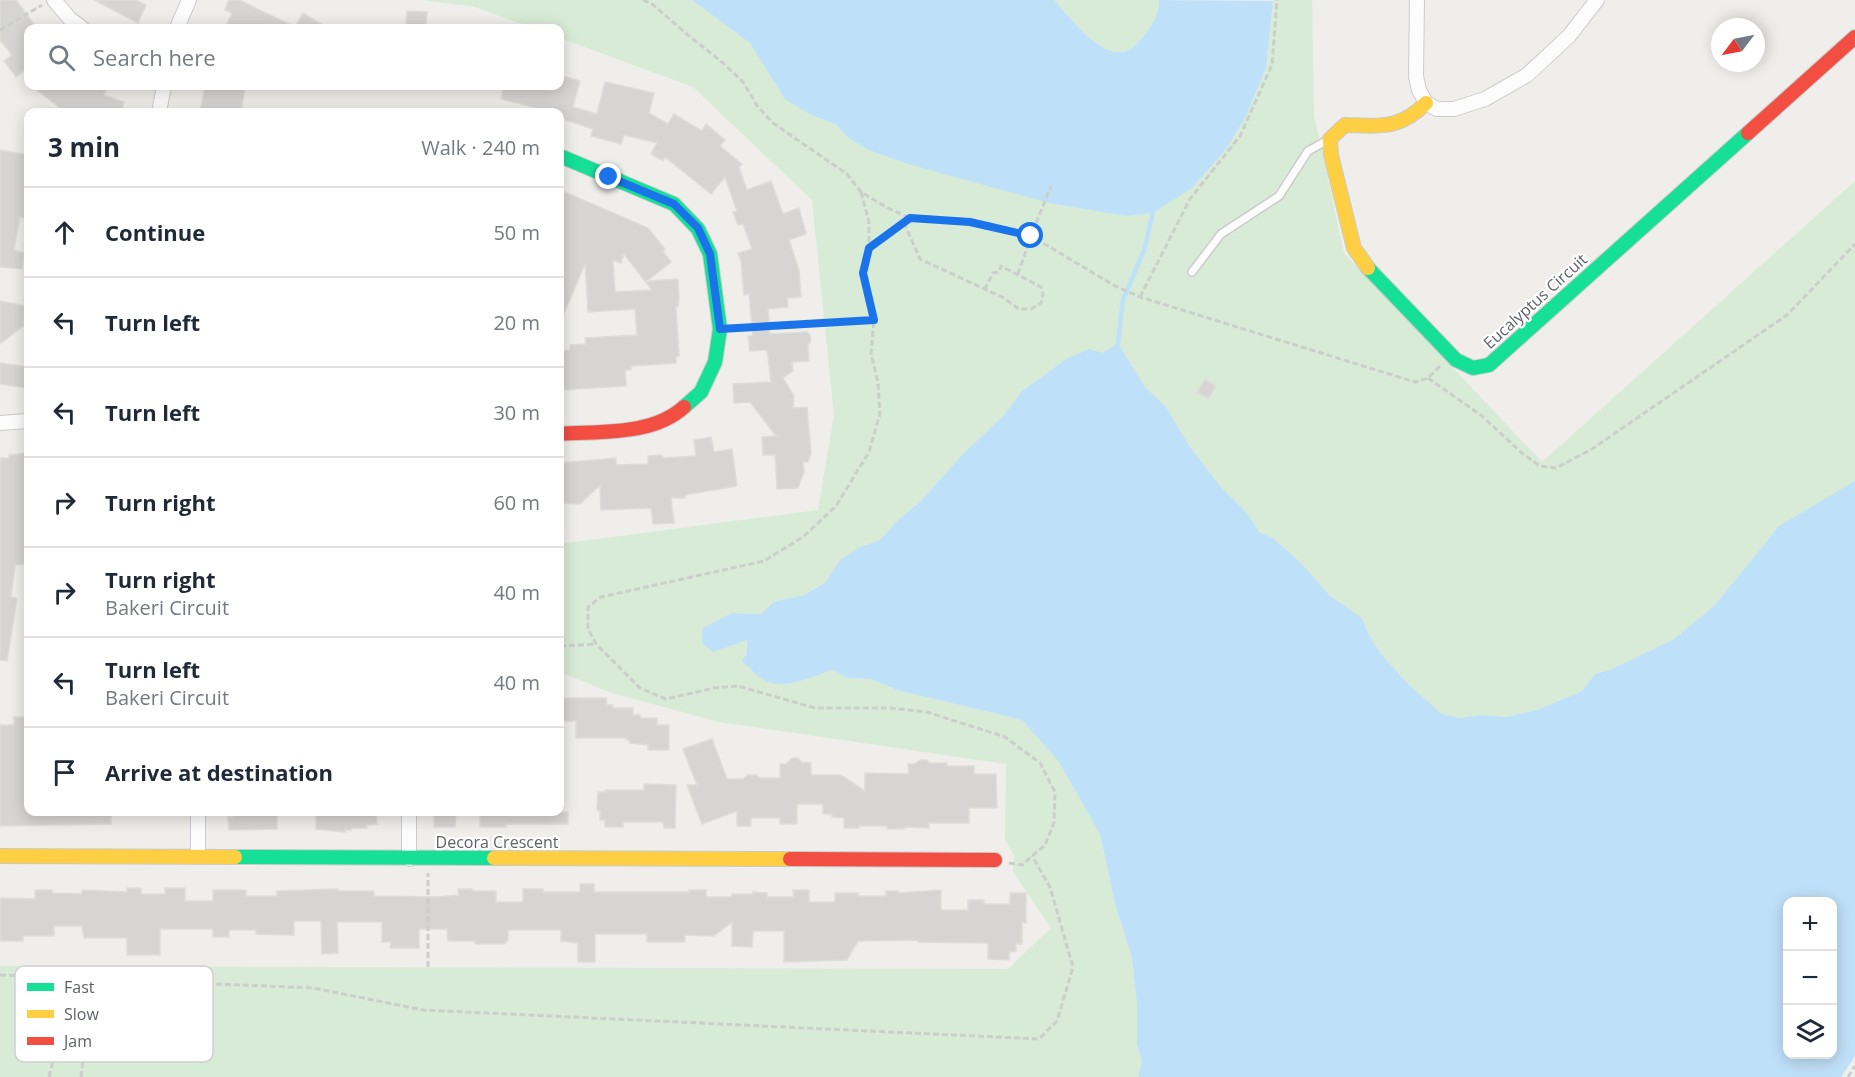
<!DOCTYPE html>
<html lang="en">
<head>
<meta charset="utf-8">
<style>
  :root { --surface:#fff; --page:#f6f6f7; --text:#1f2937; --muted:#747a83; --line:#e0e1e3 }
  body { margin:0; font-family:"Open Sans",sans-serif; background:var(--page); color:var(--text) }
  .controls { position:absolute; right:18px; bottom:18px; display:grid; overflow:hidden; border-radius:12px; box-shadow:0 3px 15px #0003 }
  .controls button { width:54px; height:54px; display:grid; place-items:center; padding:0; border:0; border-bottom:2px solid var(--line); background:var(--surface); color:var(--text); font:30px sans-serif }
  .compass { position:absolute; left:1711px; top:18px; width:54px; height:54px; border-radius:50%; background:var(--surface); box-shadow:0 3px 15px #0003; rotate:238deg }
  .stop { position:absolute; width:18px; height:18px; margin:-14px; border:4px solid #1a73e8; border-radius:50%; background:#fff }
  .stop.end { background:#1a73e8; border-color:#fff; box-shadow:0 2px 6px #0008 }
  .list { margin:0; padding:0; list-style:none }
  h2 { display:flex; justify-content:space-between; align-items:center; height:78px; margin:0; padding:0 24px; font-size:26px }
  h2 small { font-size:20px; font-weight:400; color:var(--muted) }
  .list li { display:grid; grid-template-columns:39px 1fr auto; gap:18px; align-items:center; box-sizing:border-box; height:90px; padding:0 24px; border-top:2px solid var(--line) }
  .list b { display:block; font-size:22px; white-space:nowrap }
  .list p { margin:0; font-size:20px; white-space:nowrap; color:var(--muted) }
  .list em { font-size:20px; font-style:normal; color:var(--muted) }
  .icon { flex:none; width:33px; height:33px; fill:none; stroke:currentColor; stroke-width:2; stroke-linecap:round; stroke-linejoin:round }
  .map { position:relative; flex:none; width:1855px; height:1077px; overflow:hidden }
  .search { position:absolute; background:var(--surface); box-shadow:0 3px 15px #0003; left:24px; top:24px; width:540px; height:66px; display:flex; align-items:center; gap:15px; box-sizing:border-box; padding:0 21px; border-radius:12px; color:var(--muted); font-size:22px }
  .panel { position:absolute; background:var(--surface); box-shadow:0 3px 15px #0003; left:24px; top:108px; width:540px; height:708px; border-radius:12px }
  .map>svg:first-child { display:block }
  .green { fill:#d8ebd6 }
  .water { fill:#bfe0f9; fill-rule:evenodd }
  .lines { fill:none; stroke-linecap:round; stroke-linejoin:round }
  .stream { stroke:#bfe0f9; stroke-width:4.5 }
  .building { fill:#d6d5d3; stroke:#deddd9; stroke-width:1.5; fill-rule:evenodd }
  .lane-casing { stroke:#cbcccc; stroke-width:10 }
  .street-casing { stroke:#cbcccc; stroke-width:16 }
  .fast-casing { stroke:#cacacb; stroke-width:16 }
  .slow-casing { stroke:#cacacb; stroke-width:16 }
  .jam-casing { stroke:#cacacb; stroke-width:16 }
  .path { stroke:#cacfcc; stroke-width:3; stroke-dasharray:6 3; stroke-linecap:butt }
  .lane { stroke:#fdfcfc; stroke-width:7 }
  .street { stroke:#fdfcfc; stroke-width:14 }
  .fast { stroke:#16e098; stroke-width:14 }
  .slow { stroke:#ffcf43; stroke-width:14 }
  .jam { stroke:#f24e42; stroke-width:14 }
  .route { stroke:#1a73e8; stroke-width:8 }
  .labels { text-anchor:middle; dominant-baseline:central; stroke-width:4.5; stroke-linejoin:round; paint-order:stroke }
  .street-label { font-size:16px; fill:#5f6368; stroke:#fff }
  .key { fill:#fff; stroke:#cfd0d2; stroke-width:1.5 }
  .key-label { font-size:16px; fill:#5f6368 }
</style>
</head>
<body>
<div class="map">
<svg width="1855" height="1077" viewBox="0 0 1855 1077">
  <rect width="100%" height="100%" fill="#efeeea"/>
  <path class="green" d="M420 0H692L750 43 765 64 811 115 837 125 848 138 1192 188 1227 148 1246 116 1266 68 1273 0H1312L1314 115 1344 253 1542 462 1855 181V483L1779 526 1714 606 1674 639 1610 670 1595 674 1582 691 1537 710 1506 717 1481 715 1461 718 1442 714 1407 683 1381 654 1369 635 1362 618 1330 596 1302 564 1273 538 1259 532 1248 514 1221 487 1190 447 1166 407 1145 387 1118 343 1103 354 1066 359 1021 392 1005 414 961 456 921 501 899 519 880 540 860 547 839 561 826 582 804 595 773 602 761 614 732 613 747 639 745 655 797 681 832 670 848 678 871 679 897 690 1022 720 1059 762 1100 834 1115 904 1132 958 1137 1005V1045L1142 1061 1138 1077H0V966L1008 969 1051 928 1013 872 1014 855 1005 840 1006 764 719 722 612 693 560 672V544L818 510 834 415 812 200 693 87 560 38V28H533L472 6Z
    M1054 0H1159C1160 13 1151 28 1142 38 1139 41 1136 46 1132 48 1106 67 1070 17 1054 0Z"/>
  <path class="water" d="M692 0H1054C1070 17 1106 67 1132 48 1136 46 1139 41 1142 38 1151 28 1160 13 1159 0L1273 1 1266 68 1246 116 1227 148 1192 188 1153 213 1126 216 1049 203 908 164 869 150 848 138 837 125 811 115 785 99 750 43Z
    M1118 343 1145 387 1166 407 1190 447 1221 487 1248 514 1259 532 1273 538 1302 564 1330 596 1362 618 1369 635 1381 654 1407 683 1442 714 1461 718 1481 715 1506 717 1537 710 1582 691 1595 674 1610 670 1674 639 1714 606 1779 526 1855 481V1056L1841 1077H1138L1142 1061 1137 1045V1005L1132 958 1115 904 1100 834 1059 762 1022 720 897 690 871 679 848 678 832 670C810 677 780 693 759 677 753 672 748 666 742 661L746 655 747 640 713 652 702 643 703 628 732 613 761 614 773 602 804 595 826 582 839 561 860 547 880 540 899 519 921 501 961 456 1005 414 1021 392 1066 359 1089 349 1103 353ZM1788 902H1832V1054H1788Z"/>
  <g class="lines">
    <path class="stream" d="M1118 343 1123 300 1144 250 1153 213"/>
  </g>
  <path class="building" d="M0 0H16L37 28H28V67L16 77 4 61 12 55 0 40Z
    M94 0H136L146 5 138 23Z
    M229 0H239L295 27 303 13 328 28H225L232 13 225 10Z
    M407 11 427 12 426 26 406 25Z
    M560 75 580 81 573 107 597 114 605 82 654 93 649 113 668 124 674 114 702 131 706 124 725 140 720 146 742 164 739 167 747 190 771 181 783 214 799 208 806 234 789 240 799 270 801 297 787 298 788 307 768 309 770 334 807 332 810 335 811 341 808 345 809 361 792 362 793 371 783 378 794 396 793 408 807 407 811 453 808 462H803L804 472 798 488 777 489 775 455H763L762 437 776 436 750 402 734 403 733 384 771 382 767 350 750 351 748 336H753L749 294 744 295 741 261 738 253 752 249 743 224 738 225 733 212 737 211 725 177 711 194 665 157 663 161 651 154 657 143 624 135 621 144 591 136 593 129 560 118V112H552L501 99 504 86H560Z
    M32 86H108L104 95 124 102 121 112H65Z
    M205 86H245L241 112H200Z
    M0 150 28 155V210H26L25 218 20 217 14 250 24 253 22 269 0 267Z
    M560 190 648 228 665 249 663 251 671 262 647 281 678 279 679 299 678 307H676L679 356 676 357V363L631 366V370H625L626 386 560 390V351L570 350V345L586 344 585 338 637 335 635 309 588 312 585 264 560 323ZM624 254 652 290 615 292 613 260 621 263Z
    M0 301 26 306 23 326 0 344Z
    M0 363 28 367V388L0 384Z
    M1205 379 1216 386 1208 399 1197 392Z
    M711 437 714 452 732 449 737 486 685 495V498H671L674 523 653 524 651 508 601 510 600 485 580 504 560 503V463L616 458V465L648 464V456L662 455V458L696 456 694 440Z
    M28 453V564L15 565 11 597 17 598 7 661 0 660V458H9V455Z
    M560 698H606L607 705H613V708H633V715H640L641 718H657V725H669V750H648V745L630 743 629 740H626V738H576V721H560Z
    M14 717H28V812H111V824L0 826V725H14Z
    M712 739 727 779H743L748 775H756L760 778H780V764H786L792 758H797L802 762 811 763V775H841L865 791V773L909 774 908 764H914L920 760H927L929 763H947V766H974V774H996L997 808H969V823H929V828L904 827V829H887V826H859V828H844V818L832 817V814H823V804H797V824H780V818H751V826H737V811L702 824 687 785H697L683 749Z
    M644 784 676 785 675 828H664L663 822H623V827H605V820H600V811L597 810 598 792H605V790H644Z
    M233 812H277V829L229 830 228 817H233Z
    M316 812H376L377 824 366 825 367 828H351V830H345V832L316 829Z
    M434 812H456L455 827H434Z
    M480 812H568V824H506V827H480Z
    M580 884H594V892H689V890H706V897H732V894H753V892L767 893V897H794L793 890H809V902H835V893H858V896H886V891H898V893L941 890V910H968V900H984V904H1010V893H1026V923L1022 922V944H1016V951L1009 952V960L988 959V943L918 942V940L858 941 847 960 784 962V931H753L752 947 732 946V922L714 936 685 935V942H647V934H595V962H578V943L561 941V930H508V940L504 944H475V941H448L447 929H419V948H390L391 942H382V922H337L338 953 322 954 321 921H294V935L256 934V930H229V937H213V929H160V955H127V938H84L82 926H54V936H23V941H0V898L35 899V890H52V893L82 894V890L127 892V888H141V894H165V888H185V901H213V890H246V896H277V891L338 889V891H374V896L437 897 459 895 458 889H472V891H496V902H523V889H543V892H580Z"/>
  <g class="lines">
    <g class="lane-casing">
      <path id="lane" d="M1192 272 1221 234 1279 196 1308 151 1328 140"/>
    </g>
    <g class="street-casing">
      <path id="street" d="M54 0 70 19 82 28
        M1417 0 1416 76 1419 90 1426 103 1437 109H1454L1485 99 1527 75 1569 36 1597 0
        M177 28 189 0
        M159 112 164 86
        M0 423 28 421
        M198 856V812
        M409 859V812"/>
    </g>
    <g class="fast-casing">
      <path id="fast" d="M560 156 674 204 698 229 710 254 720 329 715 362 701 392 684 407
        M1368 268 1456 360 1473 368 1489 365 1748 133
        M235 857 494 858"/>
    </g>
    <g class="slow-casing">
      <path id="slow" d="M1368 268 1354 248 1331 155 1330 139 1345 125C1379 126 1400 130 1426 103
        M0 856 235 857
        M494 858 790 859"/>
    </g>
    <g class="jam-casing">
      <path id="jam" d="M1748 133 1855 37
        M560 434C600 431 652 436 684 407
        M790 859 995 860"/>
    </g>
    <path class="path" d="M643 0 652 4 688 35 723 63 743 82 758 107 773 123 847 174 861 192 886 207 910 218
      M0 30 42 5
      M861 192 869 222V248
      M904 223 920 259 1002 297 1019 309H1031L1041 303 1043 294 1041 287 1001 266 999 272 993 273 985 289
      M1018 274 1031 236 1051 186
      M1140 297 1190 199 1240 136 1272 65 1277 0
      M737 328 874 320
      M1428 378 1482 416 1522 453 1540 466 1556 468 1592 449 1787 315 1855 244
      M560 646 596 644
      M1009 863 1022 865 1045 845 1054 823 1055 792 1040 763 1005 737 927 712 890 708H815L738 686 714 688 666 699 640 688 596 644 588 629V607L601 597 764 561 803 537 836 506 869 452 880 414 878 383 871 353 874 320 863 273 869 248 910 218 970 222 1028 234 1115 286 1140 297 1415 382 1428 378 1440 366
      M428 967V873
      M0 975 313 988 423 1010 1039 1039 1057 1021 1073 967 1050 887 1032 856
      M49 1077 73 978
      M81 1077 93 979
      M1848 1077 1855 1066"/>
    <use href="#lane" class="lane"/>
    <use href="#street" class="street"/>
    <use href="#fast" class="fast"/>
    <use href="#slow" class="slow"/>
    <use href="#jam" class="jam"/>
  </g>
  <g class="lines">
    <path class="route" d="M609 177 674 204 698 228 710 254 720 329 874 320 863 273 869 248 910 218 970 222 1031 236"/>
  </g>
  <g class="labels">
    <g class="street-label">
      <text transform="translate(1535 301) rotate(-42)">Eucalyptus Circuit</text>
      <text x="497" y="842">Decora Crescent</text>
    </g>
  </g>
  <rect x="15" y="966" width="198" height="96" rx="9" class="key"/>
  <rect x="27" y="983" width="27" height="8" fill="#16e098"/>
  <rect x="27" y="1010" width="27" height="8" fill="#ffcf43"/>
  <rect x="27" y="1037" width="27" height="8" fill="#f24e42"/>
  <g class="key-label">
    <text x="64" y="993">Fast</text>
    <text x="64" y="1020">Slow</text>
    <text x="64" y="1047">Jam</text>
  </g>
</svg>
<div class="controls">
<button>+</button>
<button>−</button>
<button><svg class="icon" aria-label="layers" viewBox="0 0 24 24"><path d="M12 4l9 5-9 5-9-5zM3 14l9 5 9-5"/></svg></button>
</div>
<svg class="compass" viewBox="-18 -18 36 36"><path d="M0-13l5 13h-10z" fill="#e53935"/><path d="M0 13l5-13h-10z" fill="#747a83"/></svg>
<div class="stop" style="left:1031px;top:236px"></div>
<div class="stop end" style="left:609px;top:177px"></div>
<div class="search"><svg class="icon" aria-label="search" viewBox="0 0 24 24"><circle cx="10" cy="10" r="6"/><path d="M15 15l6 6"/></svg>Search here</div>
<section class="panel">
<h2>3 min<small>Walk · 240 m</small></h2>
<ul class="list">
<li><svg class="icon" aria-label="ahead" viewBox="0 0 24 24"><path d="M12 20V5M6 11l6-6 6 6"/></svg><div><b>Continue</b></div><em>50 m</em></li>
<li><svg class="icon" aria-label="left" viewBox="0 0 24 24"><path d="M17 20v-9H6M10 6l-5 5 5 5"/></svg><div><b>Turn left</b></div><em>20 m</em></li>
<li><svg class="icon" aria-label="left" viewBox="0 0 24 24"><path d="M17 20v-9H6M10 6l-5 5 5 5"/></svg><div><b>Turn left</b></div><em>30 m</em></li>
<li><svg class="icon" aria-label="right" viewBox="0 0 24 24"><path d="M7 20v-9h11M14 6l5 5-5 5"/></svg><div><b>Turn right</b></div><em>60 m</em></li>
<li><svg class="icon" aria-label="right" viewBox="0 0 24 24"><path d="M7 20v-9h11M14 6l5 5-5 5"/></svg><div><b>Turn right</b><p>Bakeri Circuit</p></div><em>40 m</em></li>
<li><svg class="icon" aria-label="left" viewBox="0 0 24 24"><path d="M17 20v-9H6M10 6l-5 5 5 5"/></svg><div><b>Turn left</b><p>Bakeri Circuit</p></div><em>40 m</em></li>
<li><svg class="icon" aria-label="arrive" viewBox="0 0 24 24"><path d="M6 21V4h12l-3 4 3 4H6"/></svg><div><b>Arrive at destination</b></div></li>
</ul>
</section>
</div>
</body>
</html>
